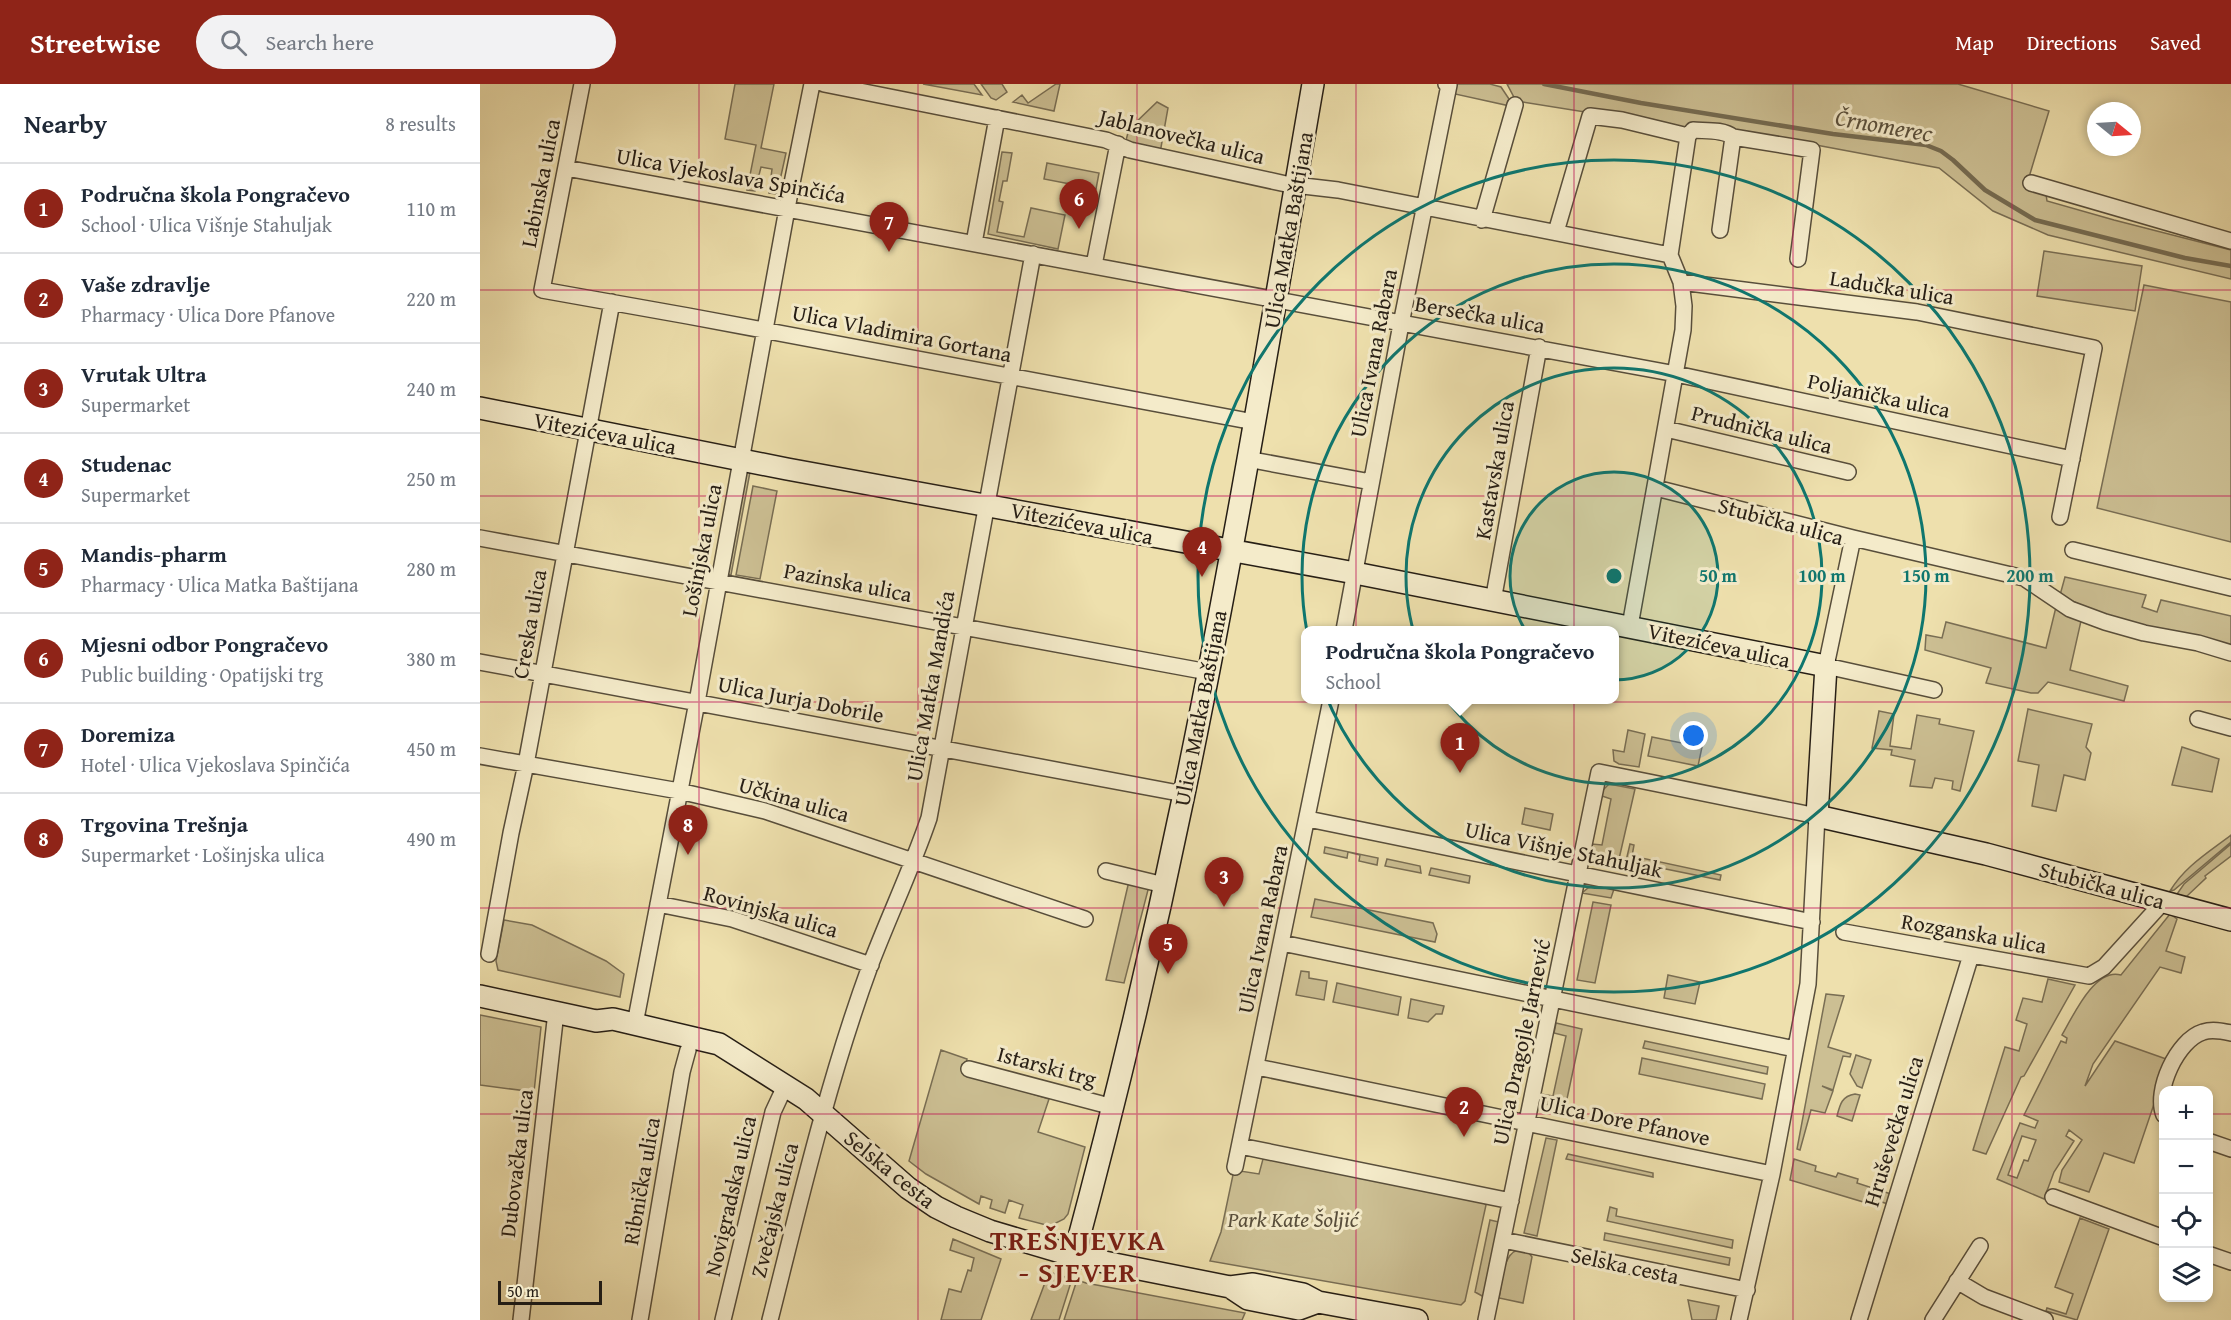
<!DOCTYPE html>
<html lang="en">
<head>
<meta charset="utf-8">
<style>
  :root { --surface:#fff; --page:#f2f2f3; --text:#1f2937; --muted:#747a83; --line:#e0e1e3; --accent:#8f2418 }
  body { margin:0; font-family:"Gentium Book Plus",serif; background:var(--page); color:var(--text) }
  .controls { position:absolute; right:18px; bottom:18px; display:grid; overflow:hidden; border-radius:12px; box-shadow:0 3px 9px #0003 }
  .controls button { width:54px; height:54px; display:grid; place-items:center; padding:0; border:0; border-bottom:2px solid var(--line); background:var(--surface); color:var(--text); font:30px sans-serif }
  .compass { position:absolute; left:1607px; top:18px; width:54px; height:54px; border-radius:50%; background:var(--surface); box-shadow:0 3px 9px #0003; rotate:108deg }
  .scale { position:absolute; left:18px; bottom:15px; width:104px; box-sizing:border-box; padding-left:6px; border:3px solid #261e15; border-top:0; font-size:16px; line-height:21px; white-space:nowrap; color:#261e15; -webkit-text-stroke:4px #f4ebca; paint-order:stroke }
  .you { position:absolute; left:1214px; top:652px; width:21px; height:21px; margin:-15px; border:4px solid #fff; border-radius:50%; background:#1a73e8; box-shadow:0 0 0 9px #1a73e833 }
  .badge { display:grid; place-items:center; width:39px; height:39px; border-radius:50%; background:var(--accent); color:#fff; font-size:20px; font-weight:700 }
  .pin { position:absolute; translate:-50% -50px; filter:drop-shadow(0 2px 3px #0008) }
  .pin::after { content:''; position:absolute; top:32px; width:21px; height:18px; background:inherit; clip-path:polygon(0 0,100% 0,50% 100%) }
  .popup { position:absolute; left:821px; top:542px; width:318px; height:78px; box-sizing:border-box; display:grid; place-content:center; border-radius:12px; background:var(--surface); filter:drop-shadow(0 2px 4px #0005); font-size:20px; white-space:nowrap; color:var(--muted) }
  .popup b { font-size:22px; color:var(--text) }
  .popup::after { content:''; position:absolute; left:50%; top:100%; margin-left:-12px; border:12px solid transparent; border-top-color:var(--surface) }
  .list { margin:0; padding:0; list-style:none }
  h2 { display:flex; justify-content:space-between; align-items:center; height:78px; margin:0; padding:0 24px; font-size:26px }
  h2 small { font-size:20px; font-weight:400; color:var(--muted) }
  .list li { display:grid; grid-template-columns:39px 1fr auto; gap:18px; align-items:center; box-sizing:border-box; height:90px; padding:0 24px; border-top:2px solid var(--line) }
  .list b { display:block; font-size:22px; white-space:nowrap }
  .list p { margin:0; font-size:20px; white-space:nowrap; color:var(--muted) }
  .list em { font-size:20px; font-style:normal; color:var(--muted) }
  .icon { flex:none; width:33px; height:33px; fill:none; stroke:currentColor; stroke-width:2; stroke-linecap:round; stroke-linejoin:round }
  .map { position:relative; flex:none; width:1751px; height:1236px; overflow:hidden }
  header { display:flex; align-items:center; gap:36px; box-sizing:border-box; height:84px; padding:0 30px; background:var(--accent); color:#fff }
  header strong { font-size:28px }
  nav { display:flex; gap:33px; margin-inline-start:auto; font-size:21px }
  .search { width:420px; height:54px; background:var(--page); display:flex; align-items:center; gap:15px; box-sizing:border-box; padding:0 21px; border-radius:33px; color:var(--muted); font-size:22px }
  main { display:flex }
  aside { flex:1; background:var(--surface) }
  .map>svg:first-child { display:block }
  .green { fill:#ccbf93; stroke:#796e54; stroke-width:1.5; fill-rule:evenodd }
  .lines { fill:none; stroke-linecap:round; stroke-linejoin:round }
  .stream { stroke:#756b51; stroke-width:4.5 }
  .street-casing { stroke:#584e3b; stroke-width:18 }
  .secondary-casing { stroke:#261e15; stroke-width:24 }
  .street { stroke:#f4ebca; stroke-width:15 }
  .secondary { stroke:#f4ebca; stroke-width:21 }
  .grid { fill:none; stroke:#c2185b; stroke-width:1.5; stroke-opacity:0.55 }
  .ring { fill:none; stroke:#0f766e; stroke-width:3 }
  .labels { text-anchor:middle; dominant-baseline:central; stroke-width:6; stroke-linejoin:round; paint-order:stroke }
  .street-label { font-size:22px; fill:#261e15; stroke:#f4ebca }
  .park-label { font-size:22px; font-style:italic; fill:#584e3b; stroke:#f4ebca }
  .water-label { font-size:24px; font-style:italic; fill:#5b513d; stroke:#f4ebca }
  .district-label { font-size:28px; font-weight:bold; letter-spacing:1.5px; fill:#7a1f14; stroke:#f4ebca }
  .centre { fill:#0f766e; stroke:#f4ebca; stroke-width:3 }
  .ring-label { font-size:18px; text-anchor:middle; font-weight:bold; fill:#0f766e; stroke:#f4ebca; stroke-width:6; stroke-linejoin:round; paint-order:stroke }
</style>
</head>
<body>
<header>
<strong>Streetwise</strong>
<div class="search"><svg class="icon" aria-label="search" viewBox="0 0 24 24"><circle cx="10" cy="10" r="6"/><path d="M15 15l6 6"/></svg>Search here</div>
<nav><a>Map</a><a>Directions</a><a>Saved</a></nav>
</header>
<main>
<aside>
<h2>Nearby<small>8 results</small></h2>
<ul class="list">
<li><span class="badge">1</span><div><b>Područna škola Pongračevo</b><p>School · Ulica Višnje Stahuljak</p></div><em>110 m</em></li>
<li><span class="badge">2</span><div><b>Vaše zdravlje</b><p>Pharmacy · Ulica Dore Pfanove</p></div><em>220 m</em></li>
<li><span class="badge">3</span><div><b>Vrutak Ultra</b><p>Supermarket</p></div><em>240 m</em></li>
<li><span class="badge">4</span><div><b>Studenac</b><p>Supermarket</p></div><em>250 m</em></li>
<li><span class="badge">5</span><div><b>Mandis-pharm</b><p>Pharmacy · Ulica Matka Baštijana</p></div><em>280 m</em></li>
<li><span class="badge">6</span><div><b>Mjesni odbor Pongračevo</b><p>Public building · Opatijski trg</p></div><em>380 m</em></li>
<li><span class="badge">7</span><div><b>Doremiza</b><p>Hotel · Ulica Vjekoslava Spinčića</p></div><em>450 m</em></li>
<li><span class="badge">8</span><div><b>Trgovina Trešnja</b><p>Supermarket · Lošinjska ulica</p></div><em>490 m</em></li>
</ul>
</aside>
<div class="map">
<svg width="1751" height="1236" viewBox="0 0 1751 1236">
  <rect width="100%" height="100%" fill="#eee0ad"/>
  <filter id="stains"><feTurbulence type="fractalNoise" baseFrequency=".00333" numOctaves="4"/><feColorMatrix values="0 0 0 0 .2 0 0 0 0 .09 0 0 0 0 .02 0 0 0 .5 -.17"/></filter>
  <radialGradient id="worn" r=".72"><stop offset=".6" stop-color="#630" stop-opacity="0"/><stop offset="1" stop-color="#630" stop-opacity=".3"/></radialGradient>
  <path class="green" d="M255 0H294L281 64 306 69 297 110 289 109 292 85 281 83 275 107 267 106 276 61 245 55Z
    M443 0H494L502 11Z
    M501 0H522L527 8 516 16 511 14Z
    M576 0H580L574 27 533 18 542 11 548 19Z
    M975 0H1010L1021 3 1031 18 1030 22 975 10Z
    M1027 0H1478L1569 27 1546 103 1566 110 1567 117 1634 136 1751 166V195L1568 151 1513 127 1459 84 1336 61 1216 42 1199 43 1036 17Z
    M677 18 688 24 680 69 645 60 649 45Z
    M522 68 532 69 527 97H523L519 117 523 118 517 148 544 153 551 124 585 131 578 165 508 150Z
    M567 79 619 89 616 105 564 95Z
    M1564 167 1662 182 1655 227 1557 212Z
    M1664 201 1751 218V458L1617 424Z
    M264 387 270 388 251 491 245 490Z
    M273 402 297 407 280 495 256 491Z
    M1585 493 1666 511 1662 523 1677 528 1681 516 1751 532V565L1627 534 1580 511Z
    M1576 523 1601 537 1590 586 1648 602 1644 617 1568 598 1558 609H1551L1506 599 1511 584 1445 566 1446 551 1462 554 1466 538 1566 564Z
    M1548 625 1612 640 1606 663 1611 669 1605 696 1584 691 1576 727 1552 722 1559 681 1538 677Z
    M1399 627 1414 630 1410 662 1431 665 1437 631 1460 635 1459 640 1494 647 1480 707 1472 705 1473 697 1455 694 1452 704 1430 702 1435 676 1411 671 1412 666 1392 664Z
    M1148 646 1165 650 1159 683 1139 680 1134 677 1133 666 1144 668Z
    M1172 653 1222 663 1218 682 1168 672Z
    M1702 663 1739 675 1732 708 1692 701Z
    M1129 700 1155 705 1139 775 1110 769 1112 760 1122 761 1131 715 1122 712 1123 706Z
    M1045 724 1073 730 1070 746 1042 740Z
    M1751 751V758L1694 806 1690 807C1705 782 1729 768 1751 751Z
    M1150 760 1154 761 1152 772 1241 791 1240 796 1146 777Z
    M1751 760V772L1725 792 1726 794 1706 813 1697 810 1704 800Z
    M845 763 898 774 897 781 879 777 880 771 868 768 867 774 844 769Z
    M907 775 940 782 941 789 905 782Z
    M951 784 990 792 989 799 949 791Z
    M649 797 664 801 668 806 644 899 626 896Z
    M1116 802 1134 805 1131 814 1102 809 1108 804Z
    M835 815 953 839 957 850 955 858 831 833Z
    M1113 818 1131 821 1115 899 1097 896Z
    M1690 830 1697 835 1686 867 1705 873 1701 889 1680 883 1613 980 1605 1002 1635 957 1689 976 1654 1079 1624 1069 1609 1108 1579 1098 1582 1086 1602 1056 1589 1046 1586 1052 1594 1057 1574 1088 1564 1115 1517 1095 1540 1039 1555 1044 1558 1037 1544 1031 1581 957 1586 959 1587 954 1582 951C1593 932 1615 883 1641 891ZM1542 1052 1556 1056 1548 1077 1544 1076 1537 1094 1528 1091Z
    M24 836 52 841 126 877 144 890 140 913 18 886 16 877Z
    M821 887 829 888V894L847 897 844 916 816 911Z
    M1188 891 1220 898 1215 920 1184 914Z
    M1568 895 1595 901 1544 992 1541 993 1506 1070 1493 1066 1525 963 1539 967 1547 940 1536 936 1543 914 1562 918Z
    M857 899 921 913 918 931 853 918Z
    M1346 910 1364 912 1348 963 1371 970 1370 973 1363 972 1353 1006 1342 1002 1353 1007 1345 1029 1331 1026 1320 1066 1317 1065Z
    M931 915 964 922 962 930H956L948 938 928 934Z
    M0 931 61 943 54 1008 0 1001Z
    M1076 939 1102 945 1085 1024 1060 1019 1061 1010 1073 1012 1086 952 1074 949Z
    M1165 957 1288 983 1287 990 1163 964Z
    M461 966 487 975 484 989 569 1015 558 1048 605 1063 588 1130 584 1135 570 1142 539 1134 543 1121 529 1116 525 1129 510 1124 512 1116 501 1112 499 1120 446 1090 429 1077Z
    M1376 971 1391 976 1382 1004 1377 1002 1370 990Z
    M1162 974 1285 1000 1282 1015 1159 990Z
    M1375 1010 1380 1011 1372 1037 1357 1032C1360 1020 1362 1012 1375 1010Z
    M1066 1054 1077 1056 1057 1152 1044 1149Z
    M1088 1070 1173 1089V1093L1086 1075Z
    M787 1074 1003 1118 1006 1121 985 1217 981 1221 730 1177 741 1148 754 1086 779 1090 783 1075Z
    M1314 1075 1336 1082 1335 1087 1356 1093 1358 1089 1378 1095 1377 1099 1411 1110 1408 1120 1392 1115 1390 1120 1310 1096Z
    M1130 1123 1137 1125 1136 1132 1253 1156 1252 1164 1127 1137Z
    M1600 1134 1629 1145 1597 1236 1566 1227 1567 1224 1586 1230 1593 1210 1575 1203Z
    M1010 1136 1019 1138 1004 1213 995 1208Z
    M1125 1149 1250 1174 1249 1181 1124 1156Z
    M473 1155 521 1175 501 1236H461L469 1205 481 1208 488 1186 491 1187 494 1174 470 1166Z
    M1037 1166 1049 1169 1052 1173 1043 1219 1019 1214C1022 1200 1022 1172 1037 1166Z
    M569 1188 592 1195 579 1236H551Z
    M597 1196 606 1199 765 1229 762 1236H584Z
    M1208 1216 1239 1222 1236 1236H1212Z"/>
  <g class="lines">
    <path class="stream" d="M1064 0 1161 19 1353 50 1446 61 1461 67 1473 76 1505 106 1555 136 1705 174 1751 182"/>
    <g class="street-casing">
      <path id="street" d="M102 0 62 206 208 232 774 338
        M344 0 626 56 650 66 806 100 858 106 1190 171
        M1208 52 1213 46C1225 47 1243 45 1253 53L1332 66 1318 175
        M86 84 1196 290 1592 375
        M1551 99 1751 157
        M1002 136 1035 21
        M1240 146 1253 53
        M1076 148 1110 32 1142 36 1208 52
        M494 159 517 34
        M614 181 638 60
        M1201 198 1437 228 1614 264 1580 433
        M1186 345 1368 388
        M767 375 891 398
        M1176 404 1373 454 1544 494 1590 525 1625 538 1664 549 1718 559 1751 569
        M0 454 728 588
        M1373 454 1346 582 1454 606
        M1593 466 1751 504
        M1013 517 1059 263
        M1150 542 1203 246 1204 222 1201 198 1190 171 1208 52
        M864 546 921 240 969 1 966 0
        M0 578 704 710
        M1718 635 1751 644
        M0 672 199 707 285 727 605 835
        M828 735 1332 838
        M626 787 684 801
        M178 820 252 835 391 881
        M1364 848 1609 892 1624 883 1684 817
        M802 859 1315 965
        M9 870 31 749 46 680 132 218
        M155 940 217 618 309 114 332 0
        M777 983 1292 1090
        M489 985 633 1023
        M1684 1031C1674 1007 1697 956 1723 948 1732 945 1742 947 1751 949
        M1728 1057 1751 1065
        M760 1062 1031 1117
        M755 1083 851 616
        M1573 1113 1684 1154
        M1023 1156 1267 1206
        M1728 1170 1751 1178
        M1477 1197 1504 1213 1565 1236
        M41 1236 76 928
        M160 1236 202 988 208 966
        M243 1236 293 1028 306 1000
        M290 1236C320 1117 348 997 390 882 409 832 432 784 449 734L553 170
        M1006 1236 1119 688 1337 732 1328 900 1292 1090 1259 1236
        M1379 1236 1491 871
        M1453 1236 1500 1162"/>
    </g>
    <g class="secondary-casing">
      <path id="secondary" d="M0 324 307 385 875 489 1346 582 1337 732 1506 770 1751 836
        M0 912 116 937 133 935 239 960 326 1015 428 1104 456 1123 476 1133 510 1147 594 1172 750 1203 773 1200 823 1210 838 1218 937 1236
        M594 1172C635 1020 672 865 704 710 753 475 792 237 833 0
        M750 1203 768 1215 819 1225 838 1218"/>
    </g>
    <use href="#street" class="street"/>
    <use href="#secondary" class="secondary"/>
  </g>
  <path class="grid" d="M219 0V1236M438 0V1236M657 0V1236M876 0V1236M1094 0V1236M1313 0V1236M1532 0V1236M0 206H1751M0 412H1751M0 618H1751M0 824H1751M0 1030H1684M1728 1030H1751"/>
  <circle cx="1134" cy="492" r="104" fill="#0f766e" fill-opacity=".12"/>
  <g class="ring">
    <circle cx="1134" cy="492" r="104"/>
    <circle cx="1134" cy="492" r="208"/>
    <circle cx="1134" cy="492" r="312"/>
    <circle cx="1134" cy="492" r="416"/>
  </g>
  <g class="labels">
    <g class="street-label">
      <text transform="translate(702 52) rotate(14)">Jablanovečka ulica</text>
      <text transform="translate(251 91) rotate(10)">Ulica Vjekoslava Spinčića</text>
      <text transform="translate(60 99) rotate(-79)">Labinska ulica</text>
      <text transform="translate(808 146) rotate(-80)">Ulica Matka Baštijana</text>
      <text transform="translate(1412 203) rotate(9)">Ladučka ulica</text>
      <text transform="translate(1000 230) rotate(10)">Bersečka ulica</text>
      <text transform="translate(422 249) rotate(11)">Ulica Vladimira Gortana</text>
      <text transform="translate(893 269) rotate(-79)">Ulica Ivana Rabara</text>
      <text transform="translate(1399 311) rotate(12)">Poljanička ulica</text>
      <text transform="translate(1282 345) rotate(14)">Prudnička ulica</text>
      <text transform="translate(125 349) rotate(11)">Vitezićeva ulica</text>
      <text transform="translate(1014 386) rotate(-80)">Kastavska ulica</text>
      <text transform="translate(1301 437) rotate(15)">Stubička ulica</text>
      <text transform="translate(602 439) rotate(11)">Vitezićeva ulica</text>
      <text transform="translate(221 466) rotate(-79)">Lošinjska ulica</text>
      <text transform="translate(368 498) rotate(11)">Pazinska ulica</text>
      <text transform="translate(49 540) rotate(-80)">Creska ulica</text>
      <text transform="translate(1239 561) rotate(12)">Vitezićeva ulica</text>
      <text transform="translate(450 602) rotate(-80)">Ulica Matka Mandića</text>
      <text transform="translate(321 615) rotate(11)">Ulica Jurja Dobrile</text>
      <text transform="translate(720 624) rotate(-79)">Ulica Matka Baštijana</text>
      <text transform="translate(314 715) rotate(16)">Učkina ulica</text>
      <text transform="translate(1084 765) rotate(12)">Ulica Višnje Stahuljak</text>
      <text transform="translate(1622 801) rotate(15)">Stubička ulica</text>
      <text transform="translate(291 827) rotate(16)">Rovinjska ulica</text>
      <text transform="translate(782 845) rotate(-78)">Ulica Ivana Rabara</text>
      <text transform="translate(1494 849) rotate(10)">Rozganska ulica</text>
      <text transform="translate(1041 958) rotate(-78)">Ulica Dragojle Jarnević</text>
      <text transform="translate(567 982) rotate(15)">Istarski trg</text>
      <text transform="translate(1145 1036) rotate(12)">Ulica Dore Pfanove</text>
      <text transform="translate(1413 1047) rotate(-73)">Hruševečka ulica</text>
      <text transform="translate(36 1079) rotate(-83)">Dubovačka ulica</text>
      <text transform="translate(410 1085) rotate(39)">Selska cesta</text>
      <text transform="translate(161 1097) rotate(-80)">Ribnička ulica</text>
      <text transform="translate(250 1112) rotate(-77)">Novigradska ulica</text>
      <text transform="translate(294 1126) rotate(-76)">Zvečajska ulica</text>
      <text transform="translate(1145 1181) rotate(12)">Selska cesta</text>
    </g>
    <g class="park-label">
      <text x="813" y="1135">Park Kate Šoljić</text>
    </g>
    <g class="water-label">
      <text transform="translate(1404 41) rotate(10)">Črnomerec</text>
    </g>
    <g class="district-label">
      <text x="598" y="1155">TREŠNJEVKA<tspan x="598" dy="32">- SJEVER</tspan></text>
    </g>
  </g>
  <circle cx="1134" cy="492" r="9" class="centre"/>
  <g class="ring-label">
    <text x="1238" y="498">50 m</text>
    <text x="1342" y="498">100 m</text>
    <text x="1446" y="498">150 m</text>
    <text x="1550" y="498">200 m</text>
  </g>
  <rect width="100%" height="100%" filter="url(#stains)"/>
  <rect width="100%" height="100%" fill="url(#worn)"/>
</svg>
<div class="controls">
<button>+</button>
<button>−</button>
<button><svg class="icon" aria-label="locate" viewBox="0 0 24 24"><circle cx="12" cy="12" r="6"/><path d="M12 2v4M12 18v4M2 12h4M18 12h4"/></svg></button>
<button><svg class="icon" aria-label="layers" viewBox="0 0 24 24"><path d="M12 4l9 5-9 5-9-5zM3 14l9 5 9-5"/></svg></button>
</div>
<svg class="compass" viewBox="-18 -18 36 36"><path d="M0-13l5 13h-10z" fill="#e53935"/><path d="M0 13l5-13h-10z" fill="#747a83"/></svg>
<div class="scale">50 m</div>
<div class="you"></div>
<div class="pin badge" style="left:980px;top:689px">1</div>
<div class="popup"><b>Područna škola Pongračevo</b>School</div>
<div class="pin badge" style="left:984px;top:1053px">2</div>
<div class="pin badge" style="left:744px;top:823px">3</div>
<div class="pin badge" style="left:722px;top:493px">4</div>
<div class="pin badge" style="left:688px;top:890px">5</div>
<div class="pin badge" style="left:599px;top:145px">6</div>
<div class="pin badge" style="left:409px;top:168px">7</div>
<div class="pin badge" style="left:208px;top:771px">8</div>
</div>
</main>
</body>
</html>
